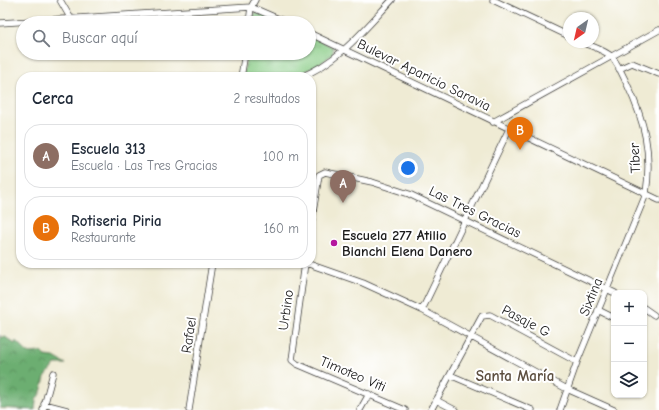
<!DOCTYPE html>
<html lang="es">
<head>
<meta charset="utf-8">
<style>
  :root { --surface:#fff; --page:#f2f2f3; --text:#1f2937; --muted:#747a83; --line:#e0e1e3; --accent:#b5179e }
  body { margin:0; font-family:"Comic Neue",sans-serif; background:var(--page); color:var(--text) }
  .controls { position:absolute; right:12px; bottom:12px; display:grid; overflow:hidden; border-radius:8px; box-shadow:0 1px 3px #0004 }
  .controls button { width:36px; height:36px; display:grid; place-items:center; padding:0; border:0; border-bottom:1px solid var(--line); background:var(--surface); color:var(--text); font:20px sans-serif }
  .compass { position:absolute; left:563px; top:12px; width:36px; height:36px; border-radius:50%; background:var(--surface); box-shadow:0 1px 3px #0004; rotate:214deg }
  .you { position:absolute; left:408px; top:168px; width:14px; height:14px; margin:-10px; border:3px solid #fff; border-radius:50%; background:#1a73e8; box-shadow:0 0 0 6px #1a73e833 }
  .badge { display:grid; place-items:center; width:26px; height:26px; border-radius:50%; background:var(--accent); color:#fff; font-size:13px; font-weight:700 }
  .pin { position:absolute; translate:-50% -33px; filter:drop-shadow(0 1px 2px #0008) }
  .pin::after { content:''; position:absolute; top:21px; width:14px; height:12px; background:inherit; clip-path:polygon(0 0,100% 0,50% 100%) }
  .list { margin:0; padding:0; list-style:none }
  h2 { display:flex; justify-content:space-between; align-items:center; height:52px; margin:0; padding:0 16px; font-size:17px }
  h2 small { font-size:13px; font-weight:400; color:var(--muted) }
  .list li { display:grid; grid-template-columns:26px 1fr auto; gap:12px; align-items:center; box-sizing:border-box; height:64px; margin:0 8px 8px; padding:0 8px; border:1px solid var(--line); border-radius:16px }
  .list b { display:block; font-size:15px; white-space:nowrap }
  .list p { margin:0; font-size:13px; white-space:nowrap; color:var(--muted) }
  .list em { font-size:13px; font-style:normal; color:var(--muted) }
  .icon { flex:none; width:22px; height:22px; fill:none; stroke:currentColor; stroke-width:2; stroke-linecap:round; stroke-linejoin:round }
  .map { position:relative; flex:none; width:659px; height:410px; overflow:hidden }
  .search { position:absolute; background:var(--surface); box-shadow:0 1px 3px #0004; left:16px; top:16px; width:300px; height:44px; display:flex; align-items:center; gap:10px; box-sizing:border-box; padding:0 14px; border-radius:22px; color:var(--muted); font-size:15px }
  .panel { position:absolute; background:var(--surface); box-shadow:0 1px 3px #0004; left:16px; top:72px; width:300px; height:196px; border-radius:16px }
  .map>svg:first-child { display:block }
  .grass { fill:url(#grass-tufts); stroke:#517350 }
  .forest { fill:url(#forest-crowns); stroke:#446546 }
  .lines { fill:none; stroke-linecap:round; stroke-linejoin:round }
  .minor-casing { stroke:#3c3b38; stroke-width:7 }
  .minor { stroke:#fff; stroke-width:5.5 }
  .poi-dot { fill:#b5179e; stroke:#fff; stroke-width:1.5 }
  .labels { text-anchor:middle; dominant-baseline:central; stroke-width:4; stroke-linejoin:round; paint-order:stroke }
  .street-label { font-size:14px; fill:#1c1c1c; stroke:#fff }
  .poi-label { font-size:14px; font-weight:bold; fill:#1c1c1c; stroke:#fff; text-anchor:start }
  .neighbourhood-label { font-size:15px; font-weight:bold; fill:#5c4e3f; stroke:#fff }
</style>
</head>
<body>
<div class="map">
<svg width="659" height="410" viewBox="0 0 659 410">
  <defs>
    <pattern id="grass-tufts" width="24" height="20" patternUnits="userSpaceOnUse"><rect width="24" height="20" fill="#86ca83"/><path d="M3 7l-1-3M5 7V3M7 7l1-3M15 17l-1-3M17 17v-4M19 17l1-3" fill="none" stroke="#73ad71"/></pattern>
    <pattern id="forest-crowns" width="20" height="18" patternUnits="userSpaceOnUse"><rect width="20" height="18" fill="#6cae71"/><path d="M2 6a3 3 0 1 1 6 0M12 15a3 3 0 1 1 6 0" fill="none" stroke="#588d5c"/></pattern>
  </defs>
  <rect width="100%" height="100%" fill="#fff"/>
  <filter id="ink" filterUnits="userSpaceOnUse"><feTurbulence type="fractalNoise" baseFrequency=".025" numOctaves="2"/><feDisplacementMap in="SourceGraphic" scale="8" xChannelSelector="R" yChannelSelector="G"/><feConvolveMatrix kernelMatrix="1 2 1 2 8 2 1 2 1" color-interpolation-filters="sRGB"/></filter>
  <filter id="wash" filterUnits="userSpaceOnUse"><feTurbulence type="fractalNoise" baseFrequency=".012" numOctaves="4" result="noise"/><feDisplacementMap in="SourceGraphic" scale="16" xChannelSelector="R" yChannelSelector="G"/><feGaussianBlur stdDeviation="0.9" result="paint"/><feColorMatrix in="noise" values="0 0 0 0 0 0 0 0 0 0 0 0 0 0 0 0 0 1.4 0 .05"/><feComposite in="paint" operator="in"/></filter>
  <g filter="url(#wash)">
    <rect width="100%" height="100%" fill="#efebd4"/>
    <path class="grass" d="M259 12 283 23H252L254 14Z
      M309 35 333 47V54L317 66 293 77H243L247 53H309Z"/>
    <path class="forest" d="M0 335 1 338 4 336 15 344 16 341 28 353 41 352 45 356 54 357 66 364H55L45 377 41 392 36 400 35 410 0 408Z"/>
  </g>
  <g filter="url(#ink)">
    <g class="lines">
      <g class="minor-casing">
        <path id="minor" d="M60 0 71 19
          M493 0 569 36
          M0 23 251 7 288 23
          M249 23 251 7 255 0
          M309 33 659 200
          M619 69 632 63 659 74
          M241 77 245 53
          M300 77C338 63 365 29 392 0
          M493 122 659 30
          M311 225 319 175 325 172 372 182 409 194 615 293
          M305 263 292 360 297 364 405 410
          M306 263 363 283 422 310 567 389 614 410
          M644 308 654 315
          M422 310 509 129
          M598 310 614 318
          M450 375 532 410
          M436 400 455 410
          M44 404 67 410
          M43 410 53 373
          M189 410 212 263
          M360 410 369 394
          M431 410 482 316 490 315 577 362
          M560 410 577 362 646 194C652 152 645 122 627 84 623 76 618 64 612 57 605 50 590 46 582 42"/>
      </g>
      <use href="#minor" class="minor"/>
    </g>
  </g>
  <circle class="poi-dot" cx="334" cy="243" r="4"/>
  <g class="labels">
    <g class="street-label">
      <text transform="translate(424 75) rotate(26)">Bulevar Aparicio Saravia</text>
      <text transform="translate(635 158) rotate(-93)">Tíber</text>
      <text transform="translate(475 212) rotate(26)">Las Tres Gracias</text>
      <text transform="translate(591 297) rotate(-68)">Sixtina</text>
      <text transform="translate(286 310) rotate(-82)">Urbino</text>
      <text transform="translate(526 321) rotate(28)">Pasaje G</text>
      <text transform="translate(189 335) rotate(-81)">Rafael</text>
      <text transform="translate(353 374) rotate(23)">Timoteo Viti</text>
    </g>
    <g class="poi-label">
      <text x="342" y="235">Escuela 277 Atilio<tspan x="342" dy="16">Bianchi Elena Danero</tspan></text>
    </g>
    <g class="neighbourhood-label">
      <text x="515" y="376">Santa María</text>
    </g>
  </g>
</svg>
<div class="controls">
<button>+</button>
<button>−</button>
<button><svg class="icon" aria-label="layers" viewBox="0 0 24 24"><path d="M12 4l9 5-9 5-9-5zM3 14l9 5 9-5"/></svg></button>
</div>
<svg class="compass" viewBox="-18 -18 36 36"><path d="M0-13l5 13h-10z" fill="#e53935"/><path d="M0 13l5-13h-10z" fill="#747a83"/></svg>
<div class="you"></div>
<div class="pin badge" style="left:343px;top:203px;background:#8d6e63">A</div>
<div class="pin badge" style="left:520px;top:150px;background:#e8710a">B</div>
<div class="search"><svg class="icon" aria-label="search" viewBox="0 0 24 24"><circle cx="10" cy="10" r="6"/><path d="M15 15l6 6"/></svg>Buscar aquí</div>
<section class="panel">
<h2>Cerca<small>2 resultados</small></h2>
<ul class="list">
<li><span class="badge" style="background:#8d6e63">A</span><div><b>Escuela 313</b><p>Escuela · Las Tres Gracias</p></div><em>100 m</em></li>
<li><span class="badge" style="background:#e8710a">B</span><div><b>Rotiseria Piria</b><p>Restaurante</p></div><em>160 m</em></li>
</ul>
</section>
</div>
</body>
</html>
